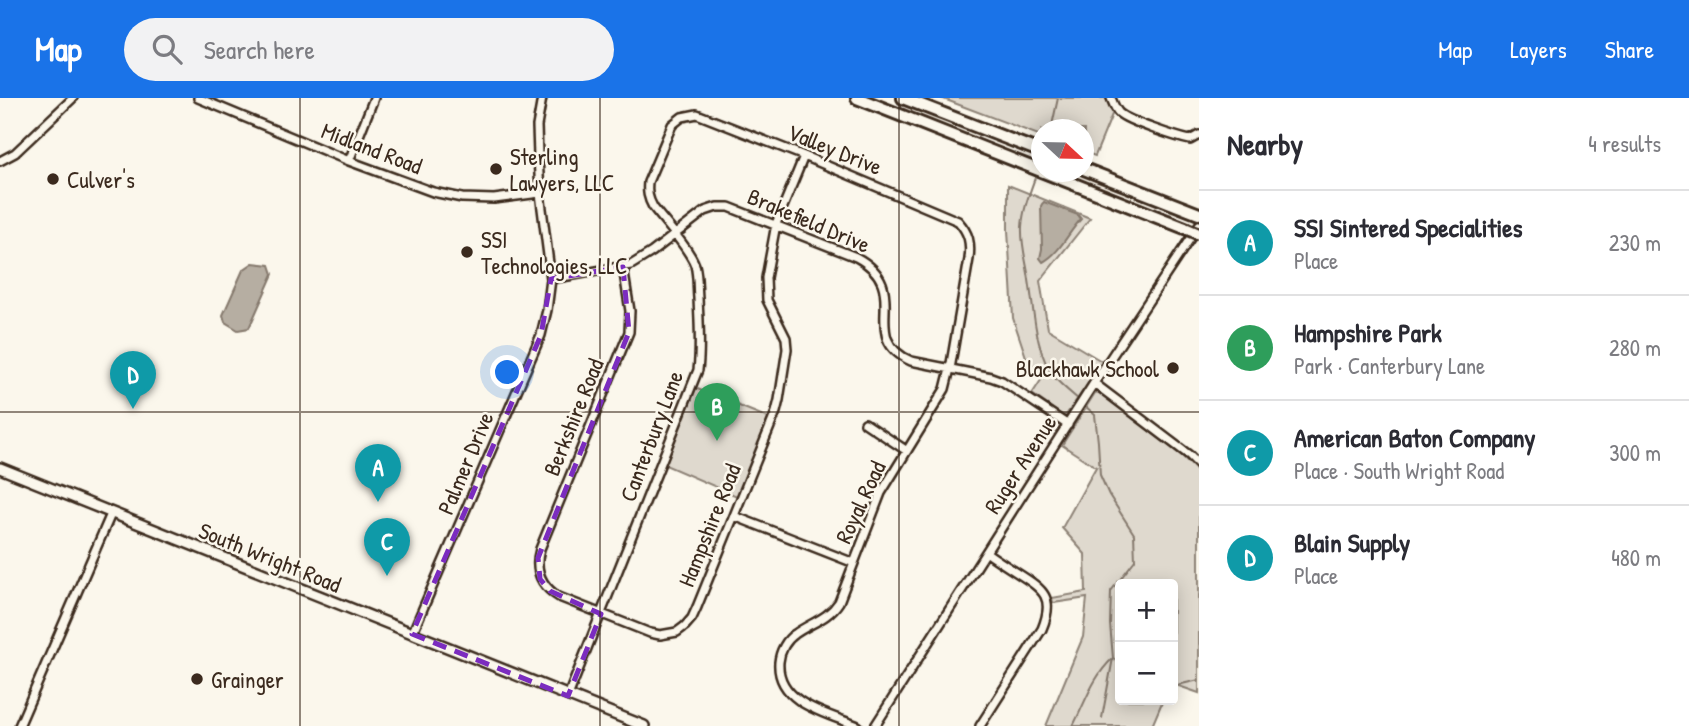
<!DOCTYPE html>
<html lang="en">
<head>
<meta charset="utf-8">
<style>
  :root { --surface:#fff; --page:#f2f2f3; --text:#2b2b33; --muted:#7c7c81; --line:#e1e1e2; --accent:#1a73e8 }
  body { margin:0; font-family:"Patrick Hand",sans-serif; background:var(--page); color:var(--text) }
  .controls { position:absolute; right:21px; bottom:21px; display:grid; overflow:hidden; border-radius:7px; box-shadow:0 4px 18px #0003 }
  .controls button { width:63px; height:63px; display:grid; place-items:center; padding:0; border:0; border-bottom:2px solid var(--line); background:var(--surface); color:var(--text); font:35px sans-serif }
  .compass { position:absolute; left:1031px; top:21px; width:63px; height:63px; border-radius:50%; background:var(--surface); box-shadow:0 4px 18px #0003; rotate:112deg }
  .you { position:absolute; left:508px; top:275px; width:24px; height:24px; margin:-18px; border:5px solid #fff; border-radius:50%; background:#1a73e8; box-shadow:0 0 0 10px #1a73e833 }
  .badge { display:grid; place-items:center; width:46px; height:46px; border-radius:50%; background:var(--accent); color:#fff; font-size:23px; font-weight:700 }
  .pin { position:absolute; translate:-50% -58px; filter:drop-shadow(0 2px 4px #0008) }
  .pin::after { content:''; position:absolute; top:37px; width:24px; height:21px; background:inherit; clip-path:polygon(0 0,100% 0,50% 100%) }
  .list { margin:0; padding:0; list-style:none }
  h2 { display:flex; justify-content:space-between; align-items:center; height:91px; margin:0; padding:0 28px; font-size:30px }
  h2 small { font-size:23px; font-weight:400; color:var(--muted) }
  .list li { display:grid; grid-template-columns:46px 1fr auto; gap:21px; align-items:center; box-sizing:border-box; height:105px; padding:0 28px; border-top:2px solid var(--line) }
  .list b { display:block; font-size:26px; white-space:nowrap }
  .list p { margin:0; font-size:23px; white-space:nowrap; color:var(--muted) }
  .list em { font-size:23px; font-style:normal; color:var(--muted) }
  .icon { flex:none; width:38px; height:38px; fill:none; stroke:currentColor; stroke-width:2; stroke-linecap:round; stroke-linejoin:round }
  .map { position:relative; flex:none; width:1199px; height:628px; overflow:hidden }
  header { display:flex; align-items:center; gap:42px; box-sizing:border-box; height:98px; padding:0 35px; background:var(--accent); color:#fff }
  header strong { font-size:33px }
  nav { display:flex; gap:38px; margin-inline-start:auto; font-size:24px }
  .search { width:490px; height:63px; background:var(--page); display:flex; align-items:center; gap:18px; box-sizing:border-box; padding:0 24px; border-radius:38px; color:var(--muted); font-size:26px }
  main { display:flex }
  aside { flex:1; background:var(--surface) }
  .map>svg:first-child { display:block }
  .green { fill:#dfd9ce; stroke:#8d8276; stroke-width:2 }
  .water { fill:#b6aea2; stroke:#85796d; stroke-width:2 }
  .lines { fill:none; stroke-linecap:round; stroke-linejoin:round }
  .stream { stroke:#85796d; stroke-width:2 }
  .minor-casing { stroke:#3b2a1e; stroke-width:12 }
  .major-casing { stroke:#3b2a1e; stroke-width:14 }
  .highway-casing { stroke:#3b2a1e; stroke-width:16 }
  .minor { stroke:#fbf7ec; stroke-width:7 }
  .major { stroke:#fbf7ec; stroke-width:9 }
  .highway { stroke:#fbf7ec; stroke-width:10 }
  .highway-bridge-casing { stroke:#3b2a1e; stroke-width:16; stroke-linecap:butt }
  .highway-bridge { stroke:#fbf7ec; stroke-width:10 }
  .marked { fill:none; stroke:#7b2cbf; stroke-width:5; stroke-dasharray:14 9; stroke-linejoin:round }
  .grid { fill:none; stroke:#3b2a1e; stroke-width:2; stroke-opacity:0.55 }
  .poi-dot { fill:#3b2a1e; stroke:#fbf7ec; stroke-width:2.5 }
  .labels { text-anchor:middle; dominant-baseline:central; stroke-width:5; stroke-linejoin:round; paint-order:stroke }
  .street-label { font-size:23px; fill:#3b2a1e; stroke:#fbf7ec }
  .poi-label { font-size:23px; fill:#3b2a1e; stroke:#fbf7ec; text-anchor:start }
</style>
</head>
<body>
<header>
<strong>Map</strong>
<div class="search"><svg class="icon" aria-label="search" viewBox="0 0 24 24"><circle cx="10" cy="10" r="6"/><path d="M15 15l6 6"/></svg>Search here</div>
<nav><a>Map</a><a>Layers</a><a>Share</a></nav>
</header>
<main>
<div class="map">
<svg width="1199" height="628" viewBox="0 0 1199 628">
  <rect width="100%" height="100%" fill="#fbf7ec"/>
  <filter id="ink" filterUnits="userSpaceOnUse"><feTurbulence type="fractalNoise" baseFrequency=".0143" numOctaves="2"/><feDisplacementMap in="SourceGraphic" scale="14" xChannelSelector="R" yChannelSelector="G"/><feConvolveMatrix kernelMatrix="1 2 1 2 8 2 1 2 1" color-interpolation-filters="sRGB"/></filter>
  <g filter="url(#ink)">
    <path class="green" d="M941 0H1106L1113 14 1095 58 1084 54V32H1042L1041 38Z
      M1008 87 1090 120 1040 183 1048 231 1103 264 1066 317H1062L1032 296 1045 276 1027 262 1013 220 1008 132Z
      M695 290 771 321 739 399 663 366Z
      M1099 294 1182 358 1199 375V595L1173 586V486H1120V602H1163L1152 628H1046L1083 539 1087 500 1053 505 1052 500 1086 494 1085 456 1062 430 1096 369 1062 347 1095 295Z"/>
    <path class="water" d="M1044 104 1078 117 1081 121C1068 135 1060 155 1043 164L1040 160 1042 151 1041 108 1042 106Z
      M253 165 270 167 273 176 249 230 238 232 225 224 223 217 243 172Z"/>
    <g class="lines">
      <path class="stream" d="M1051 32 1058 0
        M1039 69 1042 61
        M1036 77C1030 94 1023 111 1022 129 1021 148 1027 165 1029 182 1034 212 1035 256 1055 280 1062 288 1071 295 1079 302
        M1083 306 1095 317 1098 344 1100 377 1109 397 1134 436 1135 462 1111 493 1110 526 1113 560 1102 620
        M1173 588 1199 582
        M1073 628C1086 603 1092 580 1113 560L1120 566"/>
      <g class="minor-casing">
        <path id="minor" d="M198 0 349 63 433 94 462 100 494 101 540 95
          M1111 0C1113 5 1115 11 1119 15 1128 23 1176 39 1190 42L1199 37
          M0 63 15 55 73 0
          M349 63 374 0
          M623 169 630 213 629 234 540 451C534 472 541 488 559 499L650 535 660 537 677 534 685 528 692 520 697 509 776 314 779 302 787 251 786 240 767 202 766 180 776 126 804 58
          M551 181 631 167 652 154 705 113 717 109H729L856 159C916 191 855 238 911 263L991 279 1002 283 1068 327
          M1094 285 1189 357 1199 367
          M865 325 907 353
          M734 418 854 465
          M412 536 541 237 547 212 551 181 540 95 538 58 537 28 542 0
          M568 598 698 272C701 249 699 224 698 200 697 190 698 178 695 167 689 150 665 125 653 109 648 100 647 94 648 84L672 27 682 19 697 16 804 58 958 123C969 135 971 145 969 161L950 271 945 291 881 395 839 504C828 521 810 525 795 536 786 542 780 553 779 564 776 605 828 616 858 628
          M19 628 111 416
          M875 628 1094 285 1199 127
          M980 628 1042 531C1055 500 1044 492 1019 476 1008 469 997 462 986 454"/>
      </g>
      <g class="major-casing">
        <path id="major" d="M0 370 644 628"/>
      </g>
      <g class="highway-casing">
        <path id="highway" d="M857 0 1185 130
          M903 0 1042 54
          M1084 71 1199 116"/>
      </g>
      <use href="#minor" class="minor"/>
      <use href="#major" class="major"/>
      <use href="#highway" class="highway"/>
      <g class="highway-bridge-casing">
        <path id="highway-bridge" d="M1185 130 1199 136"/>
      </g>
      <use href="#highway-bridge" class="highway-bridge"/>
    </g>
  </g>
  <path class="marked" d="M623 169 629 234 538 460 540 481 550 493 601 516 568 598 412 536 541 237 551 181Z"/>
  <path class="grid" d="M300 0V628M600 0V628M899 0V628M0 314H1199"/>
  <g class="poi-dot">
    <circle cx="496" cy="71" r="7"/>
    <circle cx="53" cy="81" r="7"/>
    <circle cx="467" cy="154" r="7"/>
    <circle cx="1173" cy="270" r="7"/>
    <circle cx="197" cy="581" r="7"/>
  </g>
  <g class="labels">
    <g class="street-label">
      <text transform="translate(372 50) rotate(21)">Midland Road</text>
      <text transform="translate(835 51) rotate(22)">Valley Drive</text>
      <text transform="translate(809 122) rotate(23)">Brakefield Drive</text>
      <text transform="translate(573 319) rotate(-68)">Berkshire Road</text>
      <text transform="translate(651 338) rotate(-69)">Canterbury Lane</text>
      <text transform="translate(465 365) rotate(-67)">Palmer Drive</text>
      <text transform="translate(1020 366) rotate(-57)">Ruger Avenue</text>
      <text transform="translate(860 404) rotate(-65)">Royal Road</text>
      <text transform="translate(709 427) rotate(-68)">Hampshire Road</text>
      <text transform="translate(270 459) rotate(22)">South Wright Road</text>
    </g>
    <g class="poi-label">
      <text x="510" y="58">Sterling<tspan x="510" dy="26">Lawyers, LLC</tspan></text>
      <text x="67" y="81">Culver's</text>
      <text x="481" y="141">SSI<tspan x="481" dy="26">Technologies, LLC</tspan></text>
      <text x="1159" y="270" text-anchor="end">Blackhawk School</text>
      <text x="211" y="581">Grainger</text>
    </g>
  </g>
</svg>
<div class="controls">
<button>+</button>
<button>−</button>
</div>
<svg class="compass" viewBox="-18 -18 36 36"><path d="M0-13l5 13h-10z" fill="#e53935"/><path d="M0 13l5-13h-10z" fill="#7c7c81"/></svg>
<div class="you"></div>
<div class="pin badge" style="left:378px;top:404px;background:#0f9aa8">A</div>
<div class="pin badge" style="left:717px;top:343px;background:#2e9e5b">B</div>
<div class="pin badge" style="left:387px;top:478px;background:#0f9aa8">C</div>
<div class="pin badge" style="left:133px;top:311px;background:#0f9aa8">D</div>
</div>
<aside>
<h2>Nearby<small>4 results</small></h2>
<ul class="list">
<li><span class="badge" style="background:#0f9aa8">A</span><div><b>SSI Sintered Specialities</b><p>Place</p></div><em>230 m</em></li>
<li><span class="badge" style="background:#2e9e5b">B</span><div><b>Hampshire Park</b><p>Park · Canterbury Lane</p></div><em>280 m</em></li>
<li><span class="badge" style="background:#0f9aa8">C</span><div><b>American Baton Company</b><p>Place · South Wright Road</p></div><em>300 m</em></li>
<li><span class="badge" style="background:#0f9aa8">D</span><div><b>Blain Supply</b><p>Place</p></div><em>480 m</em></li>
</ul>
</aside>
</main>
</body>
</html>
